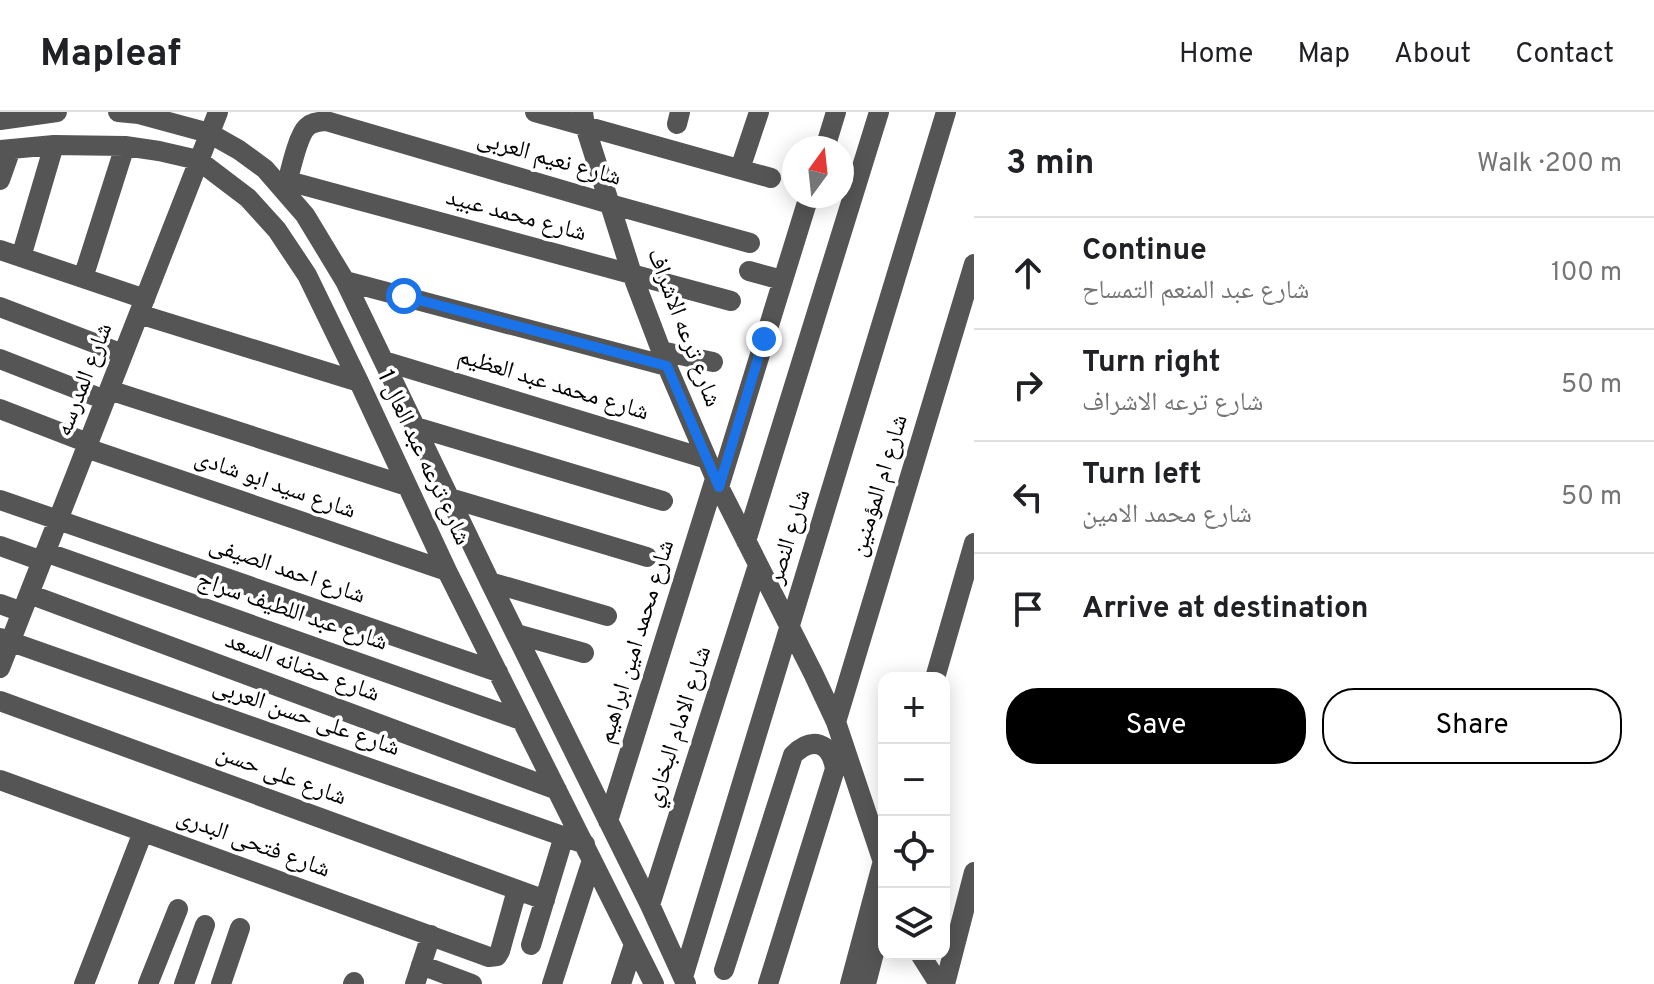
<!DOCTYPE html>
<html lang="en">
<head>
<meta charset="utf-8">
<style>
  :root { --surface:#fff; --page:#f2f2f2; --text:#202124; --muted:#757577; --line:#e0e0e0; --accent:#000 }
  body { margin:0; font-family:Overpass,"Noto Naskh Arabic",sans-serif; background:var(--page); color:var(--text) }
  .controls { position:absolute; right:24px; bottom:24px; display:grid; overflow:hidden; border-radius:16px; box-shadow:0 4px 20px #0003 }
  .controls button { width:72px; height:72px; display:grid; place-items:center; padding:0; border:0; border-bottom:2px solid var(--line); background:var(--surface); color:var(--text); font:40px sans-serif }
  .compass { position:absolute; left:782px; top:24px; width:72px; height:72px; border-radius:50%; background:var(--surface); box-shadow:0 4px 20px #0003; rotate:15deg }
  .stop { position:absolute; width:24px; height:24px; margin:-18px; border:6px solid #1a73e8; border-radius:50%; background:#fff }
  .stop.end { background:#1a73e8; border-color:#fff; box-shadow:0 2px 8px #0008 }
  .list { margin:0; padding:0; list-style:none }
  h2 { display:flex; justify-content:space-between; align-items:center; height:104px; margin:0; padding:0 32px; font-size:34px }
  h2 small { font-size:26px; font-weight:400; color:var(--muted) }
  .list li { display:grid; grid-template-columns:52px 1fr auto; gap:24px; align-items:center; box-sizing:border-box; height:112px; padding:0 32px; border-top:2px solid var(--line) }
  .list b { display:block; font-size:30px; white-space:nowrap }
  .list p { margin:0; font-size:26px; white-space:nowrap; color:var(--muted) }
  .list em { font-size:26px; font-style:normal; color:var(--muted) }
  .actions { display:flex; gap:16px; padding:24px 32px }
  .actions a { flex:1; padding:18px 0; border:2px solid var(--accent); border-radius:32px; text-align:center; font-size:28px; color:var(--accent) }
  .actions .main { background:var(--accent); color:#fff }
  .icon { flex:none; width:44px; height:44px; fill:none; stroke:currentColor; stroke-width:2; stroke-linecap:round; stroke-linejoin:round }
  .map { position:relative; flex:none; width:974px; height:872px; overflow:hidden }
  header { display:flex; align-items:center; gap:48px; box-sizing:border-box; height:112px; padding:0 40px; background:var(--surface); border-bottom:2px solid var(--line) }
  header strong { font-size:38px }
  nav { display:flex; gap:44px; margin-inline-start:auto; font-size:28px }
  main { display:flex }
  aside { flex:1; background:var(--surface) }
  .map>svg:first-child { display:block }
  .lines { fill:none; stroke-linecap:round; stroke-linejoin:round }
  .minor { stroke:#555; stroke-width:20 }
  .route { stroke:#1a73e8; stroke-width:10 }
  .labels { text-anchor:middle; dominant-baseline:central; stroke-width:7; stroke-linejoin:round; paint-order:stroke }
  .street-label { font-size:24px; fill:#000; stroke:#fff }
</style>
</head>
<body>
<header>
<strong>Mapleaf</strong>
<nav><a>Home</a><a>Map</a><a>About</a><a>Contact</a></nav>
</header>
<main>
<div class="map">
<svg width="974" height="872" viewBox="0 0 974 872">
  <rect width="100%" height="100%" fill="#fff"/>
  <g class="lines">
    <path class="minor" d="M118 0 139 2 209 21 239 38 265 57 305 103 345 169 490 470 650 793 686 872
      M535 0 771 66
      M583 0 585 14 632 162 667 254 719 375 813 561 836 610 884 753
      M0 8 57 0
      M677 12 680 0
      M825 36 836 0
      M0 38 54 33 125 34 159 39 198 48 248 86 277 118 307 163 359 270 447 459 654 872
      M740 57 759 0
      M0 68 11 37
      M288 69 731 189
      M285 79C289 65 297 24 307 15 312 10 319 10 326 9L610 92 750 131
      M0 138 145 187
      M21 145 54 33
      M749 159 782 168
      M83 166 125 34
      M345 169 667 254
      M0 195 123 242
      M139 202 359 270
      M661 239 713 250
      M0 247 105 288
      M384 249 707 347
      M109 278 407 374
      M0 297 88 331
      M416 315 663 389
      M86 336 447 459
      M719 375 809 84
      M450 386 647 445
      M0 388 498 560
      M746 429 879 0
      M0 434 42 449
      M45 440 521 608
      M490 470 607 504
      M29 482 557 678
      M0 492 22 500
      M516 522 584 541
      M0 526 585 732
      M0 556 218 0
      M935 566 974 431
      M0 589 545 788
      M836 610 974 152
      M0 668 489 845 497 844 500 839 517 778
      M608 709 715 367
      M650 793 758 453
      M531 833 564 724
      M920 842 939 872
      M421 853 472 872
      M724 858 793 643C812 624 831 630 835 657L768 872
      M683 865 946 0
      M84 872 143 720
      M148 872 178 797
      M184 872 205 813
      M221 872 240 816
      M353 872 354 870
      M415 872 431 823
      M552 872 592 748
      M621 872 634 832
      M850 872 884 745
      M866 872 884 802
      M945 872 974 760"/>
  </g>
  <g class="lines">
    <path class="route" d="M404 184 667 254 719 375 764 227"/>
  </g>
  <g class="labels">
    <g class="street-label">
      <text transform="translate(549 47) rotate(16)">شارع نعيم العربى</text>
      <text transform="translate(516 104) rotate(15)">شارع محمد عبيد</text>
      <text transform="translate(683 216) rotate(69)">شارع ترعه الاشراف</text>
      <text transform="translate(85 268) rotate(-69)">شارع المدرسه</text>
      <text transform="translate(553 273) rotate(17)">شارع محمد عبد العظيم</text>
      <text transform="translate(423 346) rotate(65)">شارع ترعه عبد العال 1</text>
      <text transform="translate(275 373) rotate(19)">شارع سيد ابو شادى</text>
      <text transform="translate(880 374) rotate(-73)">شارع ام المؤمنين</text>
      <text transform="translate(790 425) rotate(-73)">شارع النصر</text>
      <text transform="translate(287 459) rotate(19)">شارع احمد الصيفى</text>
      <text transform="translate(292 500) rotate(19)">شارع عبد اللطيف سراج</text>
      <text transform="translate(637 530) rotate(-73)">شارع محمد امين ابراهيم</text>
      <text transform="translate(302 556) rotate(20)">شارع حضانه السعد</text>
      <text transform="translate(306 606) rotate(19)">شارع على حسن العربى</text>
      <text transform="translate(679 615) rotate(-72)">شارع الامام البخاري</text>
      <text transform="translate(281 664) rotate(20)">شارع على حسن</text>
      <text transform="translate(253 732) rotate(20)">شارع فتحى البدرى</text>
    </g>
  </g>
</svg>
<div class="controls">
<button>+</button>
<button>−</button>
<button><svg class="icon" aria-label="locate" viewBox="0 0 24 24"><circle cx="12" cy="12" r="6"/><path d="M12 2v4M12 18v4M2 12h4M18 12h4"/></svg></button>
<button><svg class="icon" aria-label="layers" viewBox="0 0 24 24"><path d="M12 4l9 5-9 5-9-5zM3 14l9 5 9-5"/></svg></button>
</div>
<svg class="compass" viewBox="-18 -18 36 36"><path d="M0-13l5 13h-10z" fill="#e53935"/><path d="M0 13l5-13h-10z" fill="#757577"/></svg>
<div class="stop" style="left:404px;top:184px"></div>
<div class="stop end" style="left:764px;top:227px"></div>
</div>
<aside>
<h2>3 min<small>Walk · 200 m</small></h2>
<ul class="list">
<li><svg class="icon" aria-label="ahead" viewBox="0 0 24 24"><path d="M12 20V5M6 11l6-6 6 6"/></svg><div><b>Continue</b><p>شارع عبد المنعم التمساح</p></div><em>100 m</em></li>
<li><svg class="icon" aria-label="right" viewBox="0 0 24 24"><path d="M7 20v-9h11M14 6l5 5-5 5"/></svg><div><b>Turn right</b><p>شارع ترعه الاشراف</p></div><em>50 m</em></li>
<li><svg class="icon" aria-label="left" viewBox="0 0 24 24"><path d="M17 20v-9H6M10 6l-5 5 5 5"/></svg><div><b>Turn left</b><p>شارع محمد الامين</p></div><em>50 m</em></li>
<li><svg class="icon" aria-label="arrive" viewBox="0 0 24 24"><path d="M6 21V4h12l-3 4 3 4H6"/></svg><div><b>Arrive at destination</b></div></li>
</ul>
<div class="actions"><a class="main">Save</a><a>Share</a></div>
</aside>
</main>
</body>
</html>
